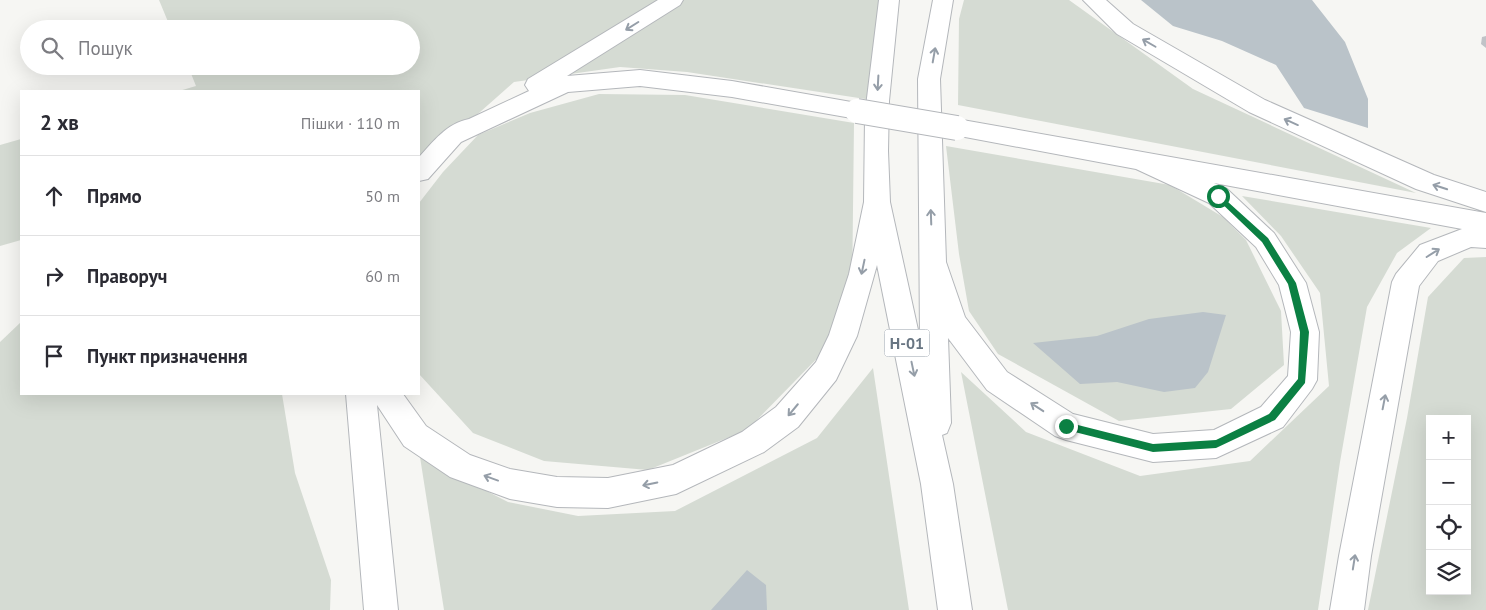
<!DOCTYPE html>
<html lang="uk">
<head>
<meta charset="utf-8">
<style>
  :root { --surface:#fff; --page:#f2f2f3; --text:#2b2b33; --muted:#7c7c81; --line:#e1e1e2 }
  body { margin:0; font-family:"PT Sans",sans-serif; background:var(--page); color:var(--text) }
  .controls { position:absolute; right:15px; bottom:15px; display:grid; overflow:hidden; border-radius:0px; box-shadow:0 5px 20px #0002 }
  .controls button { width:45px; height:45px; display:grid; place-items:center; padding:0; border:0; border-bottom:1px solid var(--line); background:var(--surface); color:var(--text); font:25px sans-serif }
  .stop { position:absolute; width:15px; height:15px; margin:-11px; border:4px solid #0b8043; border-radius:50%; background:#fff }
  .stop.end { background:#0b8043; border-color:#fff; box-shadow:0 1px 5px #0008 }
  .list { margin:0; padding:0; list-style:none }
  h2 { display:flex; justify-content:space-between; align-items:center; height:65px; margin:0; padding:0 20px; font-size:21px }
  h2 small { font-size:16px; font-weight:400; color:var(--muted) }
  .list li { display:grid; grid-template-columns:32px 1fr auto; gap:15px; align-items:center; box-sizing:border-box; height:80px; padding:0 20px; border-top:1px solid var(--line) }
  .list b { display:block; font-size:19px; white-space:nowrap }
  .list em { font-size:16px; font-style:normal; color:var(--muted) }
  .icon { flex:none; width:28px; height:28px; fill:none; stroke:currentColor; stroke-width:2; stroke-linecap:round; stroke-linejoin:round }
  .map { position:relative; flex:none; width:1486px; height:610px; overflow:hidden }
  .search { position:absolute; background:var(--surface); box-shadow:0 5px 20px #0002; left:20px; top:20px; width:400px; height:55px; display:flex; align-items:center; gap:12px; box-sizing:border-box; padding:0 18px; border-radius:28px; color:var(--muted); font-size:19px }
  .panel { position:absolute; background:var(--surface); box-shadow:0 5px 20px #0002; left:20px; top:90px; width:400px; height:305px; border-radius:0px }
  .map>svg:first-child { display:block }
  .green { fill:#d5dbd3; fill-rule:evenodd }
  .water { fill:#bac3c9 }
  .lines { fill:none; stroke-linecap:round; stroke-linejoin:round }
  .primary-casing { stroke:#b4b7bb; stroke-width:2 }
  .lane { fill:#c0c3c7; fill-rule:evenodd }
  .primary { fill:#fff; fill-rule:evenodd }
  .primary-bridge-casing { stroke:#b4b7bb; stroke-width:26; stroke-linecap:butt }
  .primary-bridge { stroke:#fff; stroke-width:24 }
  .oneway { stroke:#959ea8 }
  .route { fill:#0b8043 }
  .labels { text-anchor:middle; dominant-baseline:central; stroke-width:5; stroke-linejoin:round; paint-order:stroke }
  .shield { fill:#fff; stroke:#959ea8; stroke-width:1 }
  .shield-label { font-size:16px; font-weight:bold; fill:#687582 }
</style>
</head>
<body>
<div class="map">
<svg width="1486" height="610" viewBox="0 0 1486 610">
  <rect width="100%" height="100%" fill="#f6f6f3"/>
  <path class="green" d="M159 0H889L872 100 687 72 620 67 514 82 453 136 419 172V91H179L196 86 188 66H411V29H171Z
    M964 0H1069L1193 89 1416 193 958 105 959 19Z
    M599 94 685 95 854 123 852 295 838 337 747 430 648 470 544 461 473 433 419 374V203L443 172 478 135 530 113Z
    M21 139V240L0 246V145Z
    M946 146 1170 185 1223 217 1246 240 1281 311 1284 365 1231 409 1119 421 998 354 969 311 959 254Z
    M1242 196 1431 228 1397 253 1367 307 1340 462 1318 610H1008L961 372 1026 432 1140 476 1250 461 1329 386 1320 293 1281 236Z
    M1486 257V610H1368L1407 418 1428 297 1464 258ZM1430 419H1467V591H1430Z
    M21 322V394H282L295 473 331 580 330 610H0V342Z
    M873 368 909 610H444L420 457 508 502 578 516 675 511 817 438Z"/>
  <path class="water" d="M1141 0H1312L1345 42 1368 99V128L1304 108 1276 65 1222 41 1173 26Z
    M1203 312 1226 315 1208 372 1195 388 1164 392 1117 382 1080 384 1033 343 1097 336 1149 319Z
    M747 570 766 585 767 610H711Z"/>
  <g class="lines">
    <g class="primary-casing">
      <path id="primary" d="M658 0H683L680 5 567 76 640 70 732 81 857 103 866 106 879 0H899L889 101 888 151 890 202 920 339 918 79 933 0H953L940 79 946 262 965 317 1007 372 1073 414 1153 434 1214 430 1261 407 1288 376 1291 332 1279 285 1256 247 1209 203 1136 169 949 134 945 128 949 122 957 119 1486 213V248L1471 247 1438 261 1419 286 1371 556 1364 610H1330L1339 556 1392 282 1396 274 1420 245 1462 229 1214 183 1227 189 1274 233 1306 283 1319 332 1317 380 1312 389 1283 427 1216 458 1153 462 1066 440 1055 436 987 390 948 338 951 423 947 433 942 435 953 484 972 610H938L921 484 877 265 857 336 836 380 798 427 764 452 676 494 608 508 557 507 510 499 450 477 404 446 377 405 398 610H364L346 394H403L426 426 470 455 510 469 557 477 608 478 673 465 742 432 776 407 816 362 829 335 849 274 864 202 865 117 857 119 732 97 640 86 568 92 461 142 428 179 419 181V157C433 142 447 123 469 119L529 91 525 85 528 79Z
        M1083 0H1106L1133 24 1265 100 1434 175 1486 192V212L1416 189 1249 112 1117 34Z"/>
    </g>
    <path class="lane" d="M1486 36V48L1481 44 1482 37Z"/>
    <use href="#primary" class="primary"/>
    <g class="primary-bridge-casing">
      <path id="primary-bridge" d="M857 111 957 128"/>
    </g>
    <use href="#primary-bridge" class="primary-bridge"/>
  </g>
  <defs><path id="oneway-shaft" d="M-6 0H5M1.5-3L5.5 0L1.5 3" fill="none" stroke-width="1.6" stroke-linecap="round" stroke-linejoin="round" transform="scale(1.25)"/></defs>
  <g class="oneway">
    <use href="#oneway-shaft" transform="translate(632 26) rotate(148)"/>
    <use href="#oneway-shaft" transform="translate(1149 43) rotate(-150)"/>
    <use href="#oneway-shaft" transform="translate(934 55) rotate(-80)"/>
    <use href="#oneway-shaft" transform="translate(878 83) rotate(93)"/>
    <use href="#oneway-shaft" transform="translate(1291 122) rotate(-156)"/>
    <use href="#oneway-shaft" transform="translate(1440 187) rotate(-162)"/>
    <use href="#oneway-shaft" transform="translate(931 217) rotate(-92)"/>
    <use href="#oneway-shaft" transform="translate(1433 253) rotate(-32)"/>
    <use href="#oneway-shaft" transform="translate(863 267) rotate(102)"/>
    <use href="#oneway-shaft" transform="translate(913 369) rotate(78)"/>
    <use href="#oneway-shaft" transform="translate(1384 402) rotate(-79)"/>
    <use href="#oneway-shaft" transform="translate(1037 407) rotate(-147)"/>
    <use href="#oneway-shaft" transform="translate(793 410) rotate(130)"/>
    <use href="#oneway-shaft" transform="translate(491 478) rotate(-160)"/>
    <use href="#oneway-shaft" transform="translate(650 484) rotate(168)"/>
    <use href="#oneway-shaft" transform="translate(1354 562) rotate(-81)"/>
  </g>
  <path class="route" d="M1218 193 1268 238 1296 283 1309 332 1305 383 1275 420 1216 448 1153 452 1063 429 1061 426 1066 422 1153 444 1216 440 1269 414 1298 379 1300 332 1288 284 1262 242 1216 198V194Z"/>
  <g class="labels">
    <rect class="shield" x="884.5" y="329.5" width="45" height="27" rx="4"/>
    <g class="shield-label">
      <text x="907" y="343">Н-01</text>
    </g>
  </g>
</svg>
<div class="controls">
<button>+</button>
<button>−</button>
<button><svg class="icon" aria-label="locate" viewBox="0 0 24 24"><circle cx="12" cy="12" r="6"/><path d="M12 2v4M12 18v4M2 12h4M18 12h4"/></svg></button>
<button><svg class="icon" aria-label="layers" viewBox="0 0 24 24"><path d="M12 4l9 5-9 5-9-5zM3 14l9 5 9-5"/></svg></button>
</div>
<div class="stop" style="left:1218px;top:196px"></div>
<div class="stop end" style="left:1066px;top:426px"></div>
<div class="search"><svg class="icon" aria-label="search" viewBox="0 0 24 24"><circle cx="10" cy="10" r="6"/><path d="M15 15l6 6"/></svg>Пошук</div>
<section class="panel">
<h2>2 хв<small>Пішки · 110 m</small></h2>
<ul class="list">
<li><svg class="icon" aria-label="ahead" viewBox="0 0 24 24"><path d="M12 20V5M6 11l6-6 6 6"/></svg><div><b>Прямо</b></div><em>50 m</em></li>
<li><svg class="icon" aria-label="right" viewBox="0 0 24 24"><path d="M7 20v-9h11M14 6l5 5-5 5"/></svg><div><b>Праворуч</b></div><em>60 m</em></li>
<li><svg class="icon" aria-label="arrive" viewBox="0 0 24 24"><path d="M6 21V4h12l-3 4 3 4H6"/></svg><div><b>Пункт призначення</b></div></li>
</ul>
</section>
</div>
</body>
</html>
